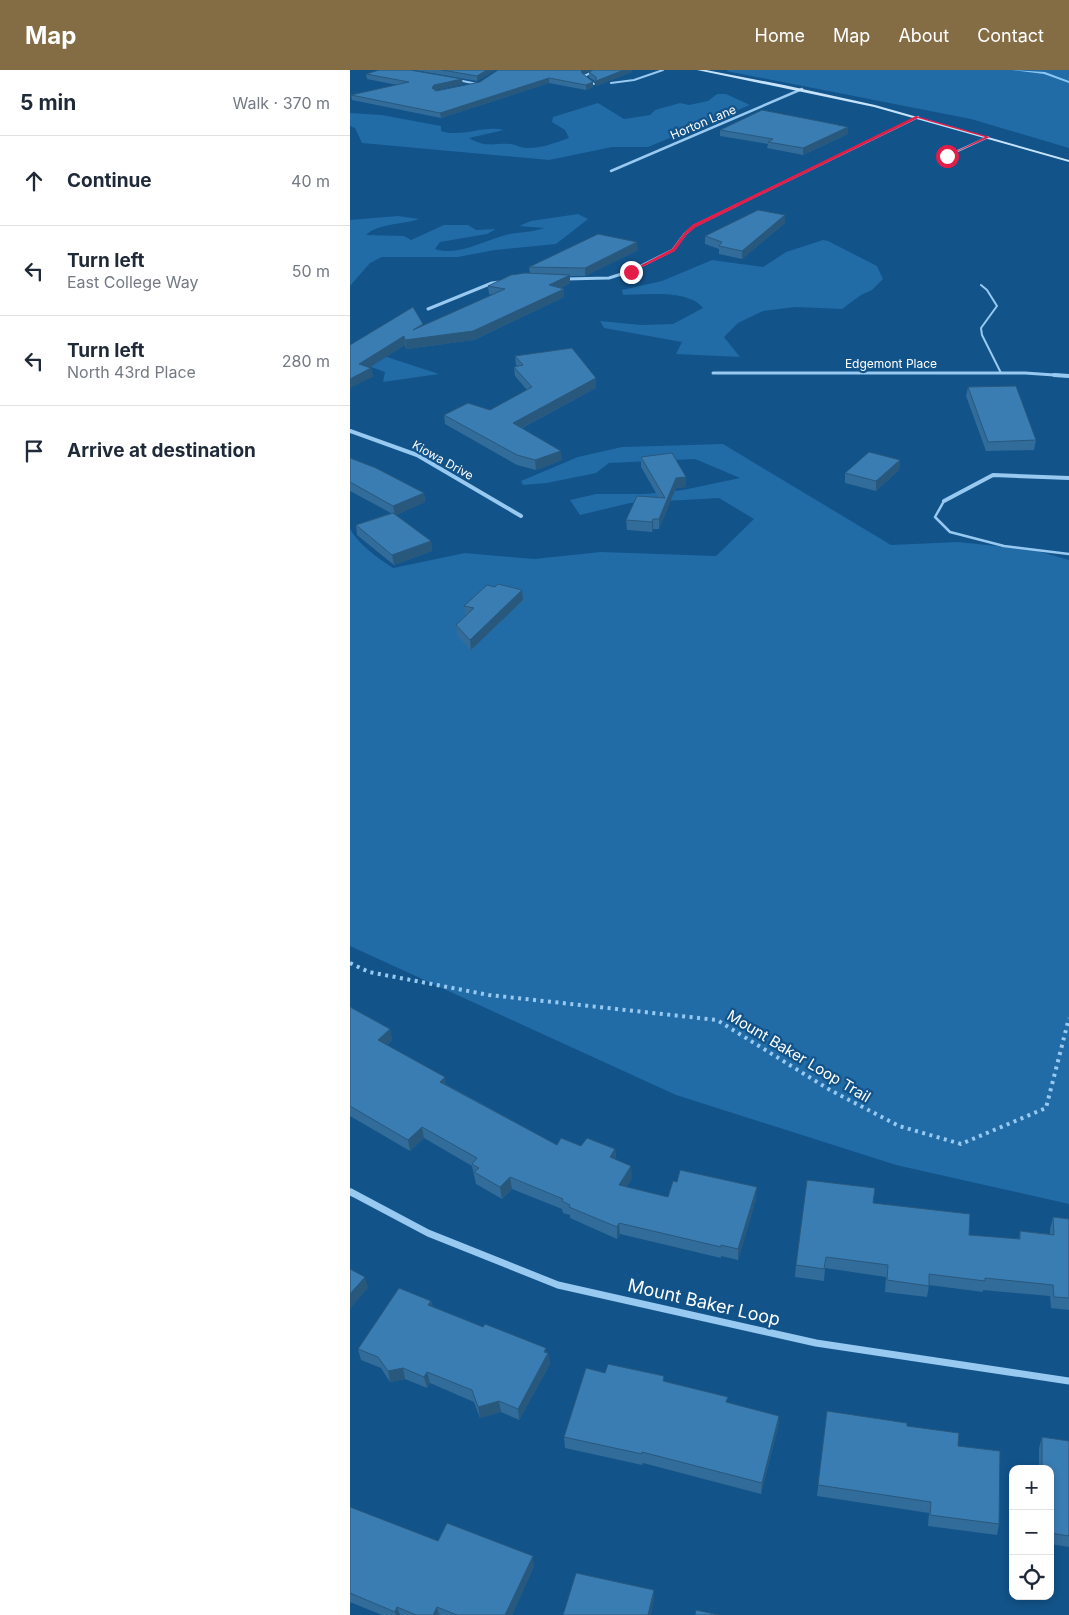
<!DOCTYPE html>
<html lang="en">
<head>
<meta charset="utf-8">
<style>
  :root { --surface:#fff; --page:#f6f6f7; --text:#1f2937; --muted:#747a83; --line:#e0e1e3; --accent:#846c45 }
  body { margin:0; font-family:Inter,sans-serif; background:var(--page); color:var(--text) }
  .controls { position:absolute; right:15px; bottom:15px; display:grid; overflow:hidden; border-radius:10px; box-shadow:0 2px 8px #0003 }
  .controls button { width:45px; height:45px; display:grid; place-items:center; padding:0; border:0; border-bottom:1px solid var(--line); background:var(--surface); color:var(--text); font:25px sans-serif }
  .stop { position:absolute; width:15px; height:15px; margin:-11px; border:4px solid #e11d48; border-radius:50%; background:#fff }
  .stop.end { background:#e11d48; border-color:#fff; box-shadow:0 1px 5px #0008 }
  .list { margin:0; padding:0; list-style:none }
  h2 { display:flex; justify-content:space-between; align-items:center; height:65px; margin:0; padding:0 20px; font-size:21px }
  h2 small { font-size:16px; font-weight:400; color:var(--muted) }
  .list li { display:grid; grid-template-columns:32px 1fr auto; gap:15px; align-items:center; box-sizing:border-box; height:90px; padding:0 20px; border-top:1px solid var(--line) }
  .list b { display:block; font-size:19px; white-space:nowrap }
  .list p { margin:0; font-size:16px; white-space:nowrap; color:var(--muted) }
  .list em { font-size:16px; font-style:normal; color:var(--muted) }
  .icon { flex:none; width:28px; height:28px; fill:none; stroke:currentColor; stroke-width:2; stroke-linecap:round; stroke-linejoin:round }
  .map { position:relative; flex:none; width:719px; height:1545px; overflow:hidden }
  header { display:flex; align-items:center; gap:30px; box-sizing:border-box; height:70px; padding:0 25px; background:var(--accent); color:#fff }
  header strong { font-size:24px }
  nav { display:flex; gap:28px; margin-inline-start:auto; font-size:18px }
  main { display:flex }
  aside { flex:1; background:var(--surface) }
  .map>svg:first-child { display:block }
  .green { fill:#216ba7 }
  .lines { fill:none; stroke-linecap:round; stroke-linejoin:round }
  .stream { fill:#89c6f4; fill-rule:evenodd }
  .path { stroke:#98c9f1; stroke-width:4; stroke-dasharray:3 4.5; stroke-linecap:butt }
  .service-far1 { stroke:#98c9f1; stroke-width:2 }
  .service { stroke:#98c9f1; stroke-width:2.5 }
  .minor-far4 { stroke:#98c9f1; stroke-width:2.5 }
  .minor-far3 { stroke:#98c9f1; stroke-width:3 }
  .minor-far2 { stroke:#98c9f1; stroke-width:4 }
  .minor-far1 { stroke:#98c9f1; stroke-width:5.5 }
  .minor { stroke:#98c9f1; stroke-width:7 }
  .secondary { fill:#c6e3fb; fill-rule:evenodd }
  .wall { fill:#326c9a }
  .shaded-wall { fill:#29587d }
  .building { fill:#3a7db3; stroke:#29587d }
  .route { fill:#e11d48 }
  .labels { text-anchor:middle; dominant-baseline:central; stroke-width:4.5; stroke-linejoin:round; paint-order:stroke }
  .far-street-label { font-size:12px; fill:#fff; stroke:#125389 }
  .street-label { font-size:15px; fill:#fff; stroke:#125389 }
  .near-street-label { font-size:18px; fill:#fff; stroke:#125389 }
</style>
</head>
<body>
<header>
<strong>Map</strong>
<nav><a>Home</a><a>Map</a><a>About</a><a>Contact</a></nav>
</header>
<main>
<aside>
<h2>5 min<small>Walk · 370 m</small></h2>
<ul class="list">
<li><svg class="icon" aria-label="ahead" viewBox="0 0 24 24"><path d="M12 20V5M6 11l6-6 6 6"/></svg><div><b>Continue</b></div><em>40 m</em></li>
<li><svg class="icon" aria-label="left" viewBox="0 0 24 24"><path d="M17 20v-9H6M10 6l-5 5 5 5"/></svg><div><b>Turn left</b><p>East College Way</p></div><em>50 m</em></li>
<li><svg class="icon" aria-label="left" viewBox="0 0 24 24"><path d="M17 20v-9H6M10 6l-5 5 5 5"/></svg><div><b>Turn left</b><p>North 43rd Place</p></div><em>280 m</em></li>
<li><svg class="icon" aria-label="arrive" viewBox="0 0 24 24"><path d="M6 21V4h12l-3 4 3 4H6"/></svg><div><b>Arrive at destination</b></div></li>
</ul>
</aside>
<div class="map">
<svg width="719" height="1545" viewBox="0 0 719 1545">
  <rect width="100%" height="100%" fill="#125389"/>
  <path class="green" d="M378 0H719V78L621 49 376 1Z
    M367 24H376L400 35 298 77H262L199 90 12 73 5 58 0 56V43L32 45 91 56V61C111 68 133 55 154 60L119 68C136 78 144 73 161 74 167 75 171 78 177 78 192 78 205 73 219 68L215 60 202 52 203 47 248 33 274 49 300 45 305 40 330 33 339 35 358 31Z
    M228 144 238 149 206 174 145 180 108 187H32L20 193 0 216V150L48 146 69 149C52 155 29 153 16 165L54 166 61 170 94 155H118L126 160 146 159 137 164 90 172 85 179C110 187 135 169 160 164 172 162 183 162 194 158L169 156 181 151Z
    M473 170 478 171 527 196 533 209 522 220 511 225 492 239 445 237 413 241 388 253 374 267 390 287 326 284 332 272 254 258 250 251 291 255 323 254 353 238C338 219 295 225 273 225L272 220 312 211 362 190 413 197 436 182Z
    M0 275 89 304 33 312 35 302 2 290Z
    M373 374 541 475 608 472 684 480 719 490V1134L546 1095 326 1025 0 876V459C9 475 28 488 43 498L115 483 184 489 251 482 366 486 404 449 369 428 280 433 230 445 220 430 246 424H295L333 420 390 408 345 389 259 393 246 403 197 413 173 415 171 411 228 387 272 377Z"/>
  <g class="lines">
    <path class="stream" d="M662 0 695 2 719 11V13L694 4Z"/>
    <path class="path" d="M0 893 19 902 139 925 367 950 480 1020 549 1056 611 1074 696 1038 719 948"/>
    <path class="service-far1" d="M108 10 127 14
      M261 13 284 10 313 0
      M244 14 234 6 247 0
      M597 86 638 67
      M631 215 637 220 647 236 631 258 632 265 651 303"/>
    <path class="service" d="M594 431 585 447 600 462 654 476 719 484"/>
    <path class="minor-far4" d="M261 101 452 19
      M385 136 568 47"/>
    <path class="minor-far3" d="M215 209 259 208 281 201 323 180 335 164 344 156 387 135
      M78 239 142 213 150 212
      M363 303H675L719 306"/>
    <path class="minor-far2" d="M704 305 719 306
      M0 361 67 385 171 446
      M594 431 643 405 719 408"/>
    <path class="minor-far1" d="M0 1122 3 1124"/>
    <path class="minor" d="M1 1122 78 1163 208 1215 466 1273 719 1311"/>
    <path class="secondary" d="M347 0H356L434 15 525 35 719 90V92L524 37Z"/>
  </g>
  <path class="wall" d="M65 0H145L127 11Z
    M148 0H241L233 4 243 12V17L236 20 199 13 91 48 2 30 1 25 47 15 17 9 16 4 113 14 85 20 86 21 130 12Z
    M243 0H282V2L246 16V12L239 7V2Z
    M489 55V56L498 57V64L453 85 417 78 418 74 370 66V60Z
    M435 153 392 189 369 184V179L355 174V166Z
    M288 180 235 206H220V213L211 218 214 219V227L124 270 56 279 55 275 20 297 21 298 23 307 0 275 73 254V256L142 225 139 224 138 216 180 203 179 197Z
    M165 286 246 318 172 358 212 390 186 400 167 395 95 354 94 345 140 340 177 320 165 306 164 297 167 296 166 295Z
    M618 317 686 370 684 380 636 381 616 326Z
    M291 387 336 407V417L326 418 309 459H303L302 462 277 460 276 450 309 428 291 397Z
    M0 388 74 423 75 432 46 445 81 471 82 481 44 495 7 465 6 455 41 443 0 421Z
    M550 390 549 400 526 421 495 413V403Z
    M145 517 172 520 173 530 121 580 107 566 106 555 115 546 114 536Z
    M0 937 40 959 42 970 37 975 97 1015 207 1075 231 1076 265 1079 266 1090 282 1108 276 1117 318 1127 406 1129 388 1190 371 1186V1188L270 1164 267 1169 220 1148V1145L213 1143 212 1139 162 1119 152 1129 126 1114 122 1096 74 1068 60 1081 0 1046Z
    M523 1133 619 1165 669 1169 670 1161 700 1164V1159L703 1147 719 1149V1240L701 1238 700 1226 633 1220V1222L579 1215 577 1227 535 1222 536 1207 475 1198 474 1211 445 1207 446 1195Z
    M81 1231 83 1237 133 1257 196 1278V1283H198L200 1294 169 1350 151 1342 130 1348 124 1332 80 1313 77 1318 55 1309 40 1312 31 1298 11 1290 8 1279Z
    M255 1303 314 1306V1312L378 1333 429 1346 428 1357 411 1424 293 1393 292 1395 215 1378 214 1367Z
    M477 1341 557 1356 608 1376 649 1454 647 1465 578 1456 579 1443 467 1426Z
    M692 1367 719 1371V1477L700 1474V1399H689V1378Z
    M0 1437 88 1471 184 1496 162 1545H32L0 1532Z"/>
  <path class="shaded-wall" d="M137 0H145L127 11V6Z
    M231 0H241L232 5Z
    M274 0H282V2L246 16V11Z
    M199 8V13L91 48 90 43Z
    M112 9 113 14 85 20 82 18 84 15Z
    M243 12V17L236 20V15Z
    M498 57V64L453 85V78Z
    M435 145V153L392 189V181Z
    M287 172 288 180 235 206V198Z
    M220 205V213L199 224V215Z
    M214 219V227L124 270 56 279 55 270 63 260 73 254 74 262Z
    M54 266 55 275 11 303 21 298 23 307 0 318V309L9 294Z
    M246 308V318L164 362 163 353Z
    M211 381 212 390 186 400 185 390Z
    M550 390 549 400 526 421V411Z
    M336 407V417L326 418 309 459V449L326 408Z
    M74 423 75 432 45 446 43 436Z
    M303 449V459L302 462V452Z
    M81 471 82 481 44 495 42 485Z
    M172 520 173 530 121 580 120 570Z
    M40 959 42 970 30 981 28 970Z
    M95 1007 97 1018 90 1012Z
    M72 1057 74 1068 60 1081 58 1070Z
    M265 1079 266 1091 260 1087Z
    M281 1096 282 1108 270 1126 269 1115Z
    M160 1107 162 1119 152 1129 150 1117Z
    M407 1117 406 1129 388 1190V1179Z
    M269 1153 270 1164 267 1169V1157Z
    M15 1207 18 1218 0 1239V1224Z
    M81 1231 84 1242 78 1235Z
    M196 1278 197 1286 198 1283 200 1294 169 1350 168 1339Z
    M53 1298 55 1309 40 1312 38 1301Z
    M77 1302 80 1313 77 1318 74 1307Z
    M149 1331 151 1342 130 1348 128 1337Z
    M429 1346 428 1357 411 1424 412 1413Z
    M183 1486 184 1496 162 1545H155Z
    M304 1520V1531L301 1545H298Z
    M47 1537 50 1545H46L45 1542Z
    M87 1537 89 1545H83Z"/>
  <path class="building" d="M29 0H60L112 9 84 15 82 18 86 21 130 12 148 0H231L232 3 243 12 236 15 199 8 90 43 1 25 59 12 16 4Z
    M92 0H137L127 6Z
    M243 0H274L246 11V7L239 2Z
    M412 40 489 55H488L498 57 453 78 418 72 423 69 370 60Z
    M408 140 435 145 392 181 369 176 372 172 355 166Z
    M248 164 287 172 235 198 179 197Z
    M175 203 220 205 199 215 214 219 123 261 55 270 54 266 9 294 21 298 0 309V275L63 237 73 254 63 260 155 219 138 216 161 205Z
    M222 278 246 308 163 353 211 381 185 390 167 385 94 345 118 333 140 340 182 317 164 297 173 295 165 286Z
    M666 316 686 370 638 372 618 317Z
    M519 382 550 390 526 411 495 403Z
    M322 383 336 407 326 408 309 449H303L302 452 276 450 287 426 315 428 291 387Z
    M0 388 26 398 74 423 43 436 0 412Z
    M43 443 81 471 42 485 6 455Z
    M148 514 172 520 120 570 106 555 124 538 114 536 137 515 145 517Z
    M0 937 40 959 28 970 95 1007 90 1012 207 1075 211 1068 231 1076 237 1068 265 1079 260 1087 281 1096 269 1115 318 1127 323 1111 327 1112 330 1100 407 1117 388 1179 371 1175V1177L269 1153 267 1157 219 1137 220 1135 212 1131 213 1129 160 1107 150 1117 124 1102 129 1098 122 1094 127 1088 72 1057 58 1070 0 1036Z
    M457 1110 525 1118 523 1133 620 1144 619 1165 670 1169V1161L704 1165 703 1147 719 1149V1228L704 1227 703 1215 635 1208V1211L579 1204V1216L537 1210 538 1195 476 1187 474 1199 446 1195Z
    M0 1199 15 1207 0 1224Z
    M49 1218 81 1231 78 1235 133 1257 135 1254 196 1278 194 1282 198 1283 168 1339 149 1331 128 1337 122 1320 77 1302 74 1307 53 1298 38 1301 28 1287 8 1279Z
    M258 1294 314 1306 313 1311 378 1327 376 1332 429 1346 412 1413 292 1382V1384L214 1367 236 1298 255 1303Z
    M477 1341 557 1353V1356L609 1363 608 1376 650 1381 649 1454 580 1445 581 1432 468 1415Z
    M692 1367 719 1371V1466L700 1463V1399H692Z
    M0 1437 88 1471 97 1453 183 1486 155 1545H107L87 1537 83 1545H66L47 1537 45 1542 0 1523Z
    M226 1503 304 1520 298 1545H213Z
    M346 1540 369 1545H345Z"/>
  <path class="route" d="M566 46 640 67 595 87 635 67 568 48 346 157 337 164 325 181 282 202H278L322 179 334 163 342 155Z"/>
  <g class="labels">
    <g class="far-street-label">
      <text transform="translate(353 52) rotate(-23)">Horton Lane</text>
      <text x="541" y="293">Edgemont Place</text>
      <text transform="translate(93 390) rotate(29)">Kiowa Drive</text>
    </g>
    <g class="street-label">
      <text transform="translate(449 986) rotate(31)">Mount Baker Loop Trail</text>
    </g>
    <g class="near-street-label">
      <text transform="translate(354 1232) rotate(13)">Mount Baker Loop</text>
    </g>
  </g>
</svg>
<div class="controls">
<button>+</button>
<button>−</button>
<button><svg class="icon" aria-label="locate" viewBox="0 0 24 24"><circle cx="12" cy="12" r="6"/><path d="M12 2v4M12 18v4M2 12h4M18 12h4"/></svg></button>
</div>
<div class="stop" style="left:597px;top:86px"></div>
<div class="stop end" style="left:281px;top:202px"></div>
</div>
</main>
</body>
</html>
